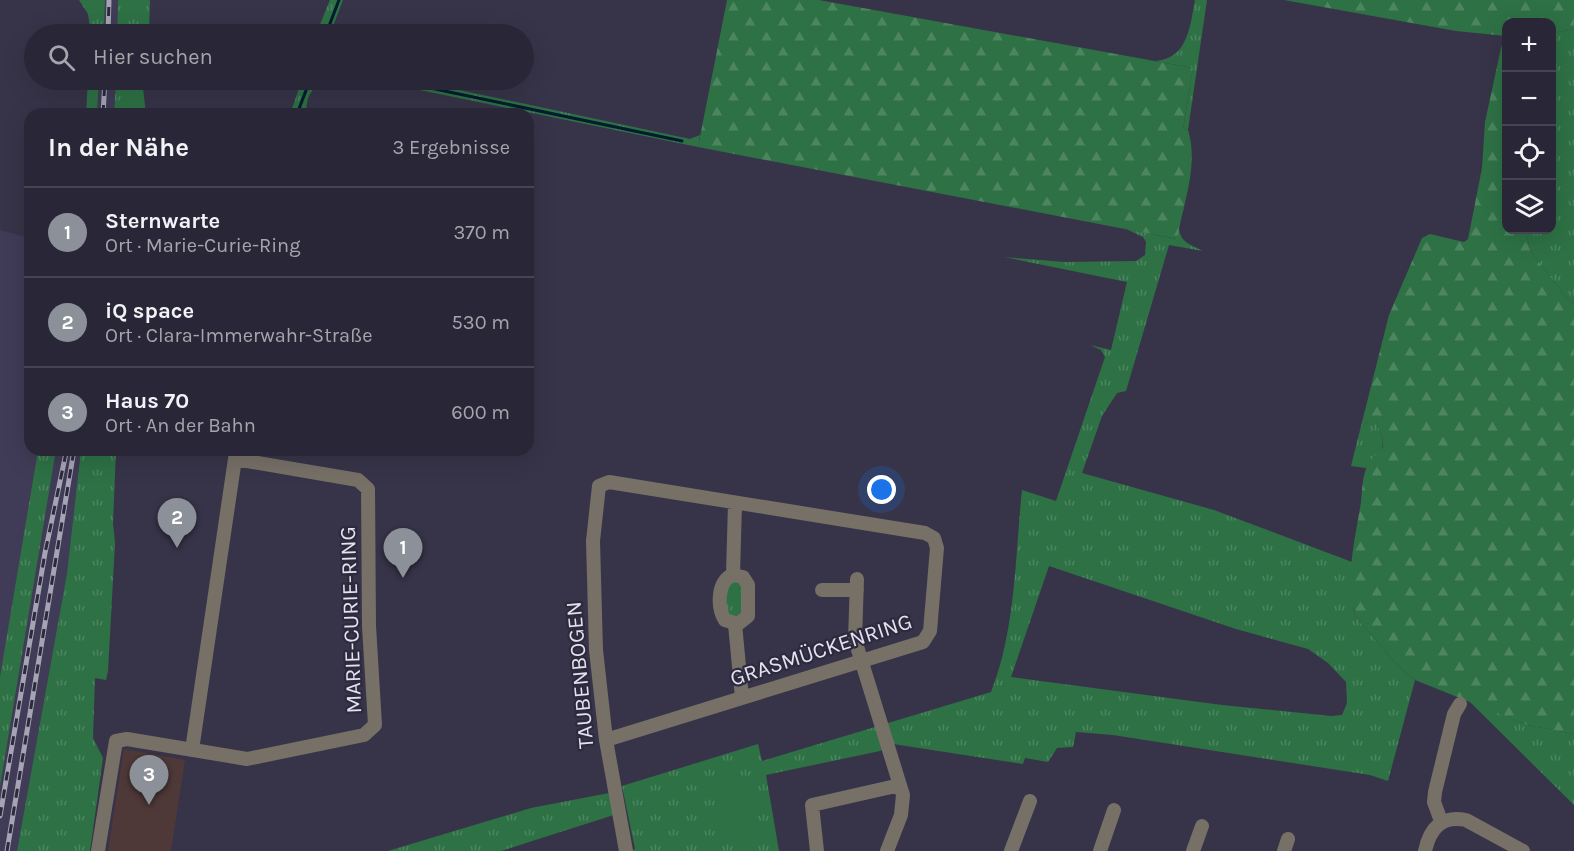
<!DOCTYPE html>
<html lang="de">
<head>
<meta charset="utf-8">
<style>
  :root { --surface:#292737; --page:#353342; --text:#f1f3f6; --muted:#a5a5ad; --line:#454452; --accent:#8c9099 }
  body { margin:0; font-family:Karla,sans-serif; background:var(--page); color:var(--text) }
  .controls { position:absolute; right:18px; top:18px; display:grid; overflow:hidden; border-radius:12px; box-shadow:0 6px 24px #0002 }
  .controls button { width:54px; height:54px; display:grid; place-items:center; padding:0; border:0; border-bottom:2px solid var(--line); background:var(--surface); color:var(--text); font:30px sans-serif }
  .you { position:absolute; left:882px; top:490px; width:21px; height:21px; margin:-15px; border:4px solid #fff; border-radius:50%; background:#1a73e8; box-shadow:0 0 0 9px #1a73e833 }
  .badge { display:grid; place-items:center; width:39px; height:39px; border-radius:50%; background:var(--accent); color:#fff; font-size:20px; font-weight:700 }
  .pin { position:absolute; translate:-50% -50px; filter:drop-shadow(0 2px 3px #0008) }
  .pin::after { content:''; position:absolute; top:32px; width:21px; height:18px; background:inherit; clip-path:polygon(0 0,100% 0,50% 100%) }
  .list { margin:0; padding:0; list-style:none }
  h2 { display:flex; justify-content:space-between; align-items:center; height:78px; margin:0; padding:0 24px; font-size:26px }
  h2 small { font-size:20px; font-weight:400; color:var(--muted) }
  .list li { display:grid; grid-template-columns:39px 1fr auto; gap:18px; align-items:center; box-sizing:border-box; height:90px; padding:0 24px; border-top:2px solid var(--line) }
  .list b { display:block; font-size:22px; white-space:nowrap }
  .list p { margin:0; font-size:20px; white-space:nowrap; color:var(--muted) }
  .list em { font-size:20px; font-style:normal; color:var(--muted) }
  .icon { flex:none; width:33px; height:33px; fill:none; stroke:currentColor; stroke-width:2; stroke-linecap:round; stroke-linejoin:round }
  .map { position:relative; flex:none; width:1574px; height:851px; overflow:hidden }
  .search { position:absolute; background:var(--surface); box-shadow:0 6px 24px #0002; left:24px; top:24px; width:510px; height:66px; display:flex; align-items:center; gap:15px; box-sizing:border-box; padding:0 21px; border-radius:33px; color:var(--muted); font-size:22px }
  .panel { position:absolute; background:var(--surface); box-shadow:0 6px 24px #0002; left:24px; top:108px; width:510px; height:348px; border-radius:18px }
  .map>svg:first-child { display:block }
  .built { fill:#403b57 }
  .education { fill:#4e3938 }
  .grass { fill:url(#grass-tufts); fill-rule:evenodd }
  .forest { fill:url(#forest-firs) }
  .pitch { fill:#2e7145 }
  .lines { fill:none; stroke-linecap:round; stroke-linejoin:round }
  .stream { stroke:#001d2f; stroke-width:3 }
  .minor { stroke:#767067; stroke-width:14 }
  .rail-casing { stroke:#a6a4b4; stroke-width:5 }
  .rail { stroke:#2d2a3e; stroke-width:3; stroke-dasharray:9; stroke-linecap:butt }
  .labels { text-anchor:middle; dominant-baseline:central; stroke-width:4.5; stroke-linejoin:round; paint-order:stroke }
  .street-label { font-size:22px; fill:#e3e2ef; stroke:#2d2a3e }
</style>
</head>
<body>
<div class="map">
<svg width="1574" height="851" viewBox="0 0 1574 851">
  <defs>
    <pattern id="grass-tufts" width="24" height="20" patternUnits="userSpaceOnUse" patternTransform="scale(1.5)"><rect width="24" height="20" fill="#2e7145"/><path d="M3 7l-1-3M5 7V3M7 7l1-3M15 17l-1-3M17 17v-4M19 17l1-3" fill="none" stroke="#4c8560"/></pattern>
    <pattern id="forest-firs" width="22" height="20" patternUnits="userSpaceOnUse" patternTransform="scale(1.5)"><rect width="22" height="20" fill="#2e7145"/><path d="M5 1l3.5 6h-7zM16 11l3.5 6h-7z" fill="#4c8560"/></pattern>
  </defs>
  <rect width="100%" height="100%" fill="#373449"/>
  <path class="built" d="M105 0H118L117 34H104Z
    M99 80H116L114 114H97Z
    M0 230 30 238V450H38L0 683Z
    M56 450H81L67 573 17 851H0V787Z"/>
  <path class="education" d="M124 749 185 760 171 851H108Z"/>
  <path class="grass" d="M79 0H105L104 34H91L88 14Z
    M118 0H150L149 34H117Z
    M330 0H343L330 34H316Z
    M1195 0H1207L1188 130 1183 129 1193 68 1155 61C1188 59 1190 26 1195 0Z
    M1574 29V304L1567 299 1530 250 1526 230H1552V33Z
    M88 80H99L97 114H86Z
    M116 80H142L146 114H114Z
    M302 80H318L308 98 305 114H290Z
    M371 80H412L690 139 700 135 698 147Z
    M1179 227C1179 242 1191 245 1203 251L1169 245 1126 391 1117 393 1102 416 1082 473 1214 510 1352 562 1353 609 1356 617 1399 667 1415 680 1388 781 1370 775 1113 735 1076 732 1073 747 1057 748 1048 762 1025 758 1023 764 893 744 880 751 766 775 779 851H630L635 849 622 786 758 744 762 761 991 692C1016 629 1015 556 1022 490L1056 501 1105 357 1101 350 1090 345 1111 350 1127 282 1004 257 1064 262 1136 261 1145 255 1146 242 1143 237 1126 229 1176 239ZM1049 566 1236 629 1308 649 1328 663 1346 682 1347 703 1342 715 1331 716 1222 705 1011 677Z
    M1368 422H1376C1388 447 1384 449 1366 468L1351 466 1361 426Z
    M38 450H56L0 787V677Z
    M81 450H116L113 523 115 543 108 671 106 680 95 678 93 738 103 758 90 851H17L67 573Z
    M742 581 746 609 740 619 725 614 726 582Z
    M1468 700 1527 725 1574 734V805Z
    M609 793 617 798 620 813 501 851H388L531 808Z"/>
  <path class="forest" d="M727 0H819L1193 68 1183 129 1188 130C1199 166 1183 204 1177 239L698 147Z
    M1284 0H1574V29L1552 33V22H1506V230H1526L1530 250 1567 299 1574 304V734L1527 725 1415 680 1399 667 1356 617C1343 586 1356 534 1361 502 1362 492 1362 479 1366 469 1376 445 1393 458 1376 422H1368L1361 426 1389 315 1422 238 1430 234 1464 242 1468 239 1482 168 1485 122 1501 48 1506 36 1456 31Z"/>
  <path class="pitch" d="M748 778 760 836 727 843 715 785Z"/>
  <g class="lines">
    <path class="stream" d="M326 34 339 0
      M392 80 682 141
      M297 114 310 80"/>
    <path class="minor" d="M733 575 743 577 748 585V616L738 624 725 620C717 608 717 580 733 575Z
      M733 575 735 503
      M857 579 855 640 903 795 901 815 887 851
      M822 590H857
      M735 624 742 698
      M606 740 923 642 930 631 937 548 934 538 925 533 609 482 599 486 593 541 596 650 606 740 626 851
      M192 750 236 452
      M1441 821 1434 802 1435 792 1454 714 1460 704
      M98 851 116 741 127 739 247 759 364 735 375 725 369 626 368 489 358 480 235 459
      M817 851 812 805 900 785
      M1011 851 1030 801
      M1100 851 1114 810
      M1193 851 1202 826
      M1284 851 1288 839
      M1425 851C1430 828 1442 815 1466 820L1523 851"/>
    <g class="rail-casing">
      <path id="rail" d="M108 34 109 0
        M103 114 105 80
        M0 816 45 553 66 453
        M7 851 74 450"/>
    </g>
    <use href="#rail" class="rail"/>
  </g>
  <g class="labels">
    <g class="street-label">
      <text transform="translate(351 620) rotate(-92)">MARIE-CURIE-RING</text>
      <text transform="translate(821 650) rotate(-18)">GRASMÜCKENRING</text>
      <text transform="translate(580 675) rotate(-95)">TAUBENBOGEN</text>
    </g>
  </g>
</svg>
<div class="controls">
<button>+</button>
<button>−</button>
<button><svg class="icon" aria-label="locate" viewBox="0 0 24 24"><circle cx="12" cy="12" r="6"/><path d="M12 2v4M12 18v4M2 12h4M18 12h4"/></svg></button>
<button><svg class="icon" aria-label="layers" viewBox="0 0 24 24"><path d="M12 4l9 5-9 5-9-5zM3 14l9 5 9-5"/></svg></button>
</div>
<div class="you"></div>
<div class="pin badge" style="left:403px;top:578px">1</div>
<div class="pin badge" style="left:177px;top:548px">2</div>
<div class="pin badge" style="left:149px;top:805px">3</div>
<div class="search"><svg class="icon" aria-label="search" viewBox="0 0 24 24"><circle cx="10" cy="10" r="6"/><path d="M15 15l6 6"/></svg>Hier suchen</div>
<section class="panel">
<h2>In der Nähe<small>3 Ergebnisse</small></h2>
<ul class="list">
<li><span class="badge">1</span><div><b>Sternwarte</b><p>Ort · Marie-Curie-Ring</p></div><em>370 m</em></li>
<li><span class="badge">2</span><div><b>iQ space</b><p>Ort · Clara-Immerwahr-Straße</p></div><em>530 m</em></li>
<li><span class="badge">3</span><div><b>Haus 70</b><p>Ort · An der Bahn</p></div><em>600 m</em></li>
</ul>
</section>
</div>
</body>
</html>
